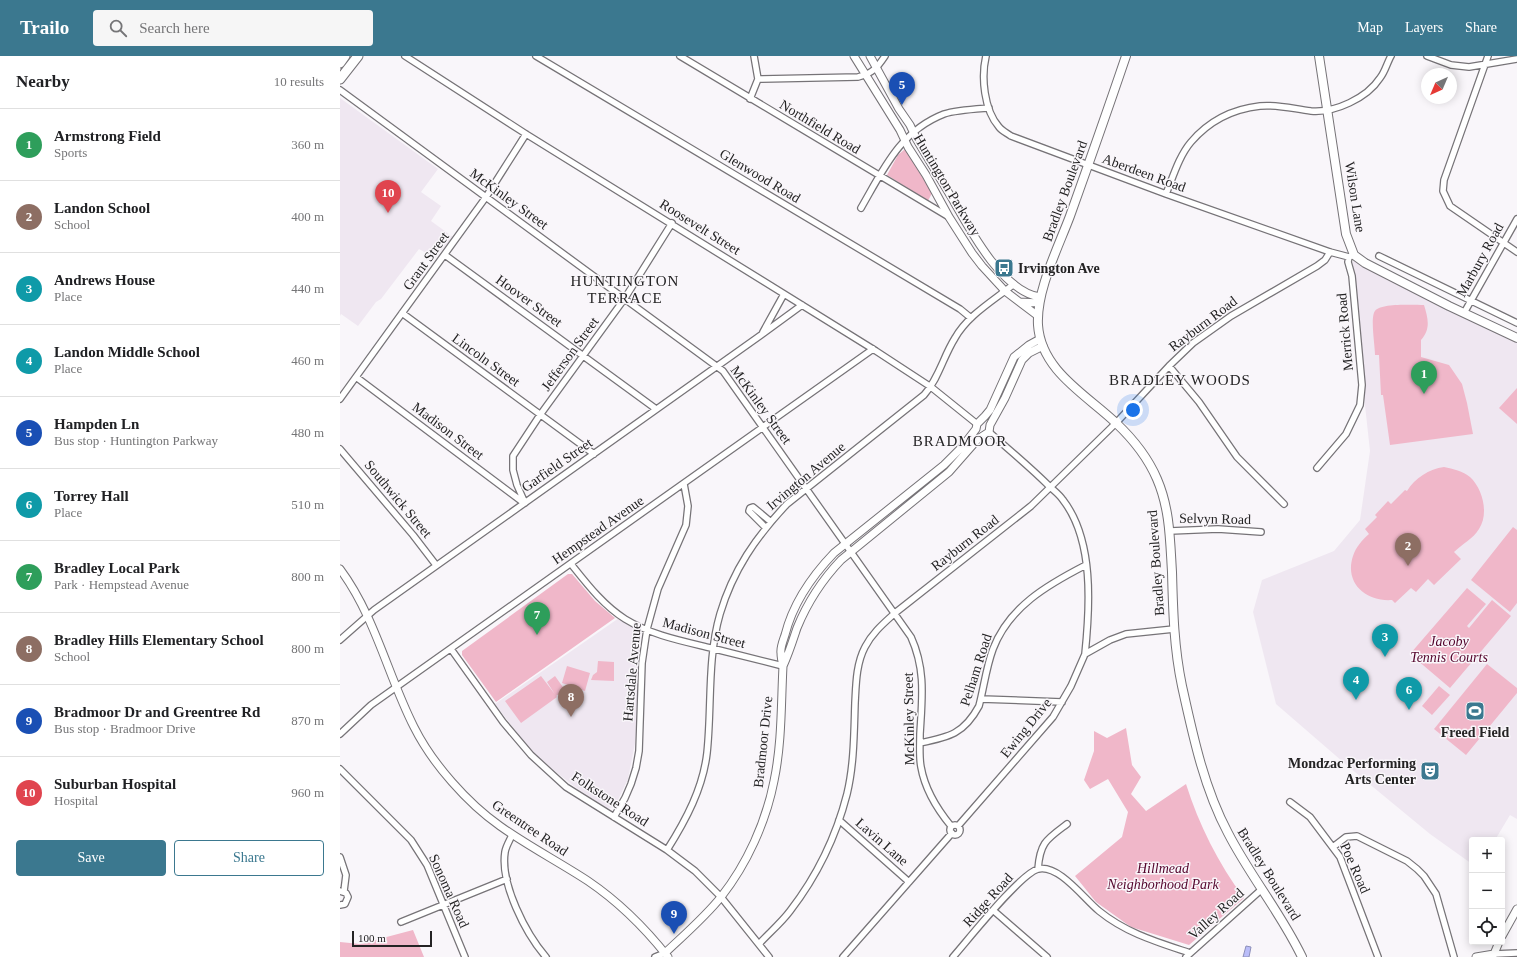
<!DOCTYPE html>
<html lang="en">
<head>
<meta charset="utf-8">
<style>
  :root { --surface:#fff; --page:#f6f6f6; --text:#202124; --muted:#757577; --line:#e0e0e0; --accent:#3b788f }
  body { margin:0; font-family:"Times New Roman",serif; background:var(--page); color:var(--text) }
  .controls { position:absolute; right:12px; bottom:12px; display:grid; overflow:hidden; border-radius:4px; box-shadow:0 2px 10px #0003 }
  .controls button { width:36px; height:36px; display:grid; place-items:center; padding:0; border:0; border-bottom:1px solid var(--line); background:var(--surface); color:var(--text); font:20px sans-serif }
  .compass { position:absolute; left:1081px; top:12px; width:36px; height:36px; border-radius:50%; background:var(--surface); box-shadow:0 2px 10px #0003; rotate:224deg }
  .scale { position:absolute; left:12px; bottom:10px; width:80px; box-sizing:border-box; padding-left:4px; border:2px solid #242324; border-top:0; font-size:11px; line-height:14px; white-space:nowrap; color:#242324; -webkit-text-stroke:3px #f9f6fa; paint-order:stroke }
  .you { position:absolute; left:793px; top:354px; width:14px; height:14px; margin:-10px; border:3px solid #fff; border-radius:50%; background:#1a73e8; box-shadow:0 0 0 6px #1a73e833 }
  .badge { display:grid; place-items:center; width:26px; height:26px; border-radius:50%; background:var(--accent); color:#fff; font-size:13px; font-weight:700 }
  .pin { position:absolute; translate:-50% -33px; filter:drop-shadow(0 1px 2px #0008) }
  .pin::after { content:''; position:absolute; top:21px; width:14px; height:12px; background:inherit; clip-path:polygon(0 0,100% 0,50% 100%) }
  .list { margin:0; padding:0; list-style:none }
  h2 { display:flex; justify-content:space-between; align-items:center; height:52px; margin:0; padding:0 16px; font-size:17px }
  h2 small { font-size:13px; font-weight:400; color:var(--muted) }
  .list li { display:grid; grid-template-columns:26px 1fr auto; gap:12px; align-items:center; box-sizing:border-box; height:72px; padding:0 16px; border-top:1px solid var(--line) }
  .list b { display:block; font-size:15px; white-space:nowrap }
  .list p { margin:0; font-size:13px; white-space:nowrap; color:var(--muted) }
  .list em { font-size:13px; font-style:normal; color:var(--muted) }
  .actions { display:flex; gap:8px; padding:12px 16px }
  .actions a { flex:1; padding:9px 0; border:1px solid var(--accent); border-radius:4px; text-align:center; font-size:14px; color:var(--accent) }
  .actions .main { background:var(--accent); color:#fff }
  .icon { flex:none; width:22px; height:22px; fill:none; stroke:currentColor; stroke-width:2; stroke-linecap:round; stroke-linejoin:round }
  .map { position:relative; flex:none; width:1177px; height:901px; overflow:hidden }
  header { display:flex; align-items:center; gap:24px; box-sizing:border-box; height:56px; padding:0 20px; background:var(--accent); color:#fff }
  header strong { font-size:19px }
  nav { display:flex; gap:22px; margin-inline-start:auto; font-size:14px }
  .search { width:280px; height:36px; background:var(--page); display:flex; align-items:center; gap:10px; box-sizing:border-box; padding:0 14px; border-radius:4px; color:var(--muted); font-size:15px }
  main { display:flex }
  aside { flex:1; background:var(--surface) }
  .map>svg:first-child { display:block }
  .built { fill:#efe7f1 }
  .green { fill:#f0b7c9 }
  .water { fill:#babdf9; stroke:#8d8fb9 }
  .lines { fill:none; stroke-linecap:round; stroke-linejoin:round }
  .minor-casing { stroke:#767377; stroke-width:8 }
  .tertiary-casing { stroke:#767377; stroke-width:9 }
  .secondary-casing { stroke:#767377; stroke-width:10 }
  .primary-casing { stroke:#767377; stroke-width:11 }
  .minor { stroke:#fff; stroke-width:5.5 }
  .tertiary { stroke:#fff; stroke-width:7 }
  .secondary { stroke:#fff; stroke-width:8 }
  .primary { stroke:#fff; stroke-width:9 }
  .labels { text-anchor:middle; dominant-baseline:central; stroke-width:3; stroke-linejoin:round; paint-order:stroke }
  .street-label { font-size:14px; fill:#242324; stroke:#f9f6fa }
  .poi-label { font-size:14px; font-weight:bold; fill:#242324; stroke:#f9f6fa; text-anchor:start }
  .park-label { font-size:14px; font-style:italic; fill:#53032b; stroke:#f9f6fa }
  .neighbourhood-label { font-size:15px; letter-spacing:1px; fill:#242324; stroke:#f9f6fa }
</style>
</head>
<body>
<header>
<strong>Trailo</strong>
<div class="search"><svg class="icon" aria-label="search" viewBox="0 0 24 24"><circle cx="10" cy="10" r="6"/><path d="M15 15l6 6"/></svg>Search here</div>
<nav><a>Map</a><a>Layers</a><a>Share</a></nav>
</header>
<main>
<aside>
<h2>Nearby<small>10 results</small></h2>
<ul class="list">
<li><span class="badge" style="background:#2e9e5b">1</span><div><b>Armstrong Field</b><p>Sports</p></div><em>360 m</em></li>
<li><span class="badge" style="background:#8d6e63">2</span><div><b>Landon School</b><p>School</p></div><em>400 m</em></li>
<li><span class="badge" style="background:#0f9aa8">3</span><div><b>Andrews House</b><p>Place</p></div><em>440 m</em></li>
<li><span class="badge" style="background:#0f9aa8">4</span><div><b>Landon Middle School</b><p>Place</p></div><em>460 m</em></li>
<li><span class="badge" style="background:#1a4fb4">5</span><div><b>Hampden Ln</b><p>Bus stop · Huntington Parkway</p></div><em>480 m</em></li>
<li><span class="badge" style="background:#0f9aa8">6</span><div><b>Torrey Hall</b><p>Place</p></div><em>510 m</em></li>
<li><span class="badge" style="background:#2e9e5b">7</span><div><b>Bradley Local Park</b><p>Park · Hempstead Avenue</p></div><em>800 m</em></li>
<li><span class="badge" style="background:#8d6e63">8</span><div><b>Bradley Hills Elementary School</b><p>School</p></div><em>800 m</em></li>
<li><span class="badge" style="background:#1a4fb4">9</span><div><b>Bradmoor Dr and Greentree Rd</b><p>Bus stop · Bradmoor Drive</p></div><em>870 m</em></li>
<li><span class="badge" style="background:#e0444e">10</span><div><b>Suburban Hospital</b><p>Hospital</p></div><em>960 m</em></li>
</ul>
<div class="actions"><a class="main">Save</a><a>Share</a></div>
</aside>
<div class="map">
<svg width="1177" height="901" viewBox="0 0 1177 901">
  <rect width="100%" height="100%" fill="#f9f6fa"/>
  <path class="built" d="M0 42 98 113 81 136 101 150 91 165 113 181 95 202 79 193 41 243 36 246 18 270 1 258 0 260Z
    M1013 205H1016L1177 282V763L1170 759 1155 784H1132V808L1090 778 1010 712 936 648 913 556 922 524 994 495 1020 464 1030 395 1023 331 1021 286 1012 207Z
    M279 562 297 574 300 581 295 687 288 723 275 750 268 753 235 731 201 704 185 687 155 648Z"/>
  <path class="green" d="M565 93 592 137 588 145 547 119 558 99Z
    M1084 249C1088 262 1091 273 1081 284V301L1109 309 1122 328 1127 347 1133 378 1050 389 1043 339H1041L1039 299H1035C1035 290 1030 261 1035 255 1040 247 1074 249 1084 249Z
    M1177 332V368L1159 352Z
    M1104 411C1113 413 1123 415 1130 421 1143 433 1149 458 1139 473 1133 483 1122 488 1114 496L1121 503 1094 529 1088 523 1076 536 1071 532 1055 547 1052 544C1026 546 1004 527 1013 500 1016 491 1022 484 1029 478L1025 473 1037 461 1035 459 1048 445 1051 448 1065 434 1067 435C1075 422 1089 413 1104 411Z
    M1173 471 1177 474V547L1170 556 1131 524Z
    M228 518H232L255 545 275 562 156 646 122 599V595Z
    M1127 532 1146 548 1127 570 1129 572 1152 544 1171 560 1110 632 1070 598Z
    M258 605 274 606V625L251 624 253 619 257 616Z
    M1147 608 1177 632V637L1126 699 1094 673Z
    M227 610 250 617 245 635 222 627Z
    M201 620 217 641 181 667 165 645Z
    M215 620 225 634 216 640 207 626Z
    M1099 630 1110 639 1092 659 1082 650Z
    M786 672 792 709 801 721 791 738 806 755 846 728C859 769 878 807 904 842L849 889 791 871 756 846 735 820 782 781 788 756 768 723 750 733 744 724 754 695V675L767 682Z
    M73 874 84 901H0V886L20 888Z"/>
  <path class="water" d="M906 890 911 891 909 901H903Z"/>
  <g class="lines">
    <g class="minor-casing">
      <path id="minor" d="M65 0 186 78 536 295 591 331 637 368
        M196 0 620 253 631 262
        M340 0 609 161
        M646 0C641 21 644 54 659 71 662 75 667 77 671 80L826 138 990 196 1009 201 1014 199
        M1087 0 1111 9 1129 11 1177 3
        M1148 0 1104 124 1103 135 1110 150 1177 196
        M418 23 518 21C533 17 537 12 545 0
        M0 34 383 315 571 581C586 614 582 643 580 678 580 688 579 701 581 711 585 734 597 753 611 770
        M410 43 418 23 414 0
        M826 138C833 121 839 100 851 86 869 65 893 53 920 50 937 48 954 53 971 55 995 57 1027 42 1040 22 1045 16 1047 7 1051 0
        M521 152C543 114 560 75 604 58 616 54 636 53 649 52
        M105 199 316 353
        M1039 200 1177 267
        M62 257 254 398
        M1124 257 1177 163
        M423 276 444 238
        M829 310 859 346 897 401 944 448
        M16 321 184 447
        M0 343 146 141 186 78
        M649 376C668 393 689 410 708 429 713 434 719 438 723 444 754 484 750 550 745 598
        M0 393 73 479 96 509
        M977 412 1006 378 1020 349 1022 329 1012 220 1008 206 1009 201
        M185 447 177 429 173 414V400L200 359 285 242 332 167
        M426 472 409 455 410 452 413 451 431 466
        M830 475 878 473 921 476
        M231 508C247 528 263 549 285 563 311 579 342 585 371 592 395 598 419 604 443 610
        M0 584 34 554 421 279 462 249
        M111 593 163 666 191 699 226 731 327 794 355 815 381 841 429 901
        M641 643 722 646
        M0 678 31 649 533 293
        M580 687C609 681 624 678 639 650 644 631 646 612 653 593 669 551 707 529 746 509
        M0 713 71 784 87 809 125 901
        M950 746 970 761 1000 801 1038 901
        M274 761 285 742 291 728 296 712 299 695 302 607 307 573 318 533 346 469 348 450 344 428
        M499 764 569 826
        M610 774a5 5 0 1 1 10 0a5 5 0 1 1-10 0Z
        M618 770 713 661 731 630 745 598 770 584 786 578 834 573
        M172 779C170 784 166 790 165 796 160 828 186 878 206 901
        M993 791 1006 781 1017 780 1067 805 1077 813 1084 820 1096 838 1114 901
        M327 794C346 764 363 732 367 697 372 651 367 603 380 558 393 514 416 481 447 448L584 339C599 322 603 301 615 282 628 259 653 245 674 228
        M0 801 6 819 4 835
        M698 813C700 786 707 783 727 768
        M0 835 6 837 8 841 5 848 0 849
        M654 855 707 901
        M61 866 167 823
        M419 888C429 877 441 867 450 855 477 820 496 781 507 738 514 709 514 678 515 647 516 629 516 608 525 591 532 577 544 567 555 557L691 450 776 367 829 310 853 287 891 260 977 210 985 204 990 196
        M1153 900 1154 898 1177 897
        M315 901 325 897
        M503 901 612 777
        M613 901C628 884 680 818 698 813 719 808 744 843 759 855 786 877 817 886 850 897
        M846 901 922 833"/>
    </g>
    <g class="tertiary-casing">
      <path id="tertiary" d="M514 0 560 74 568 91 586 119 609 161 632 197 642 210 665 235 698 260
        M530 0 559 53 570 69 577 84C589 104 601 124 613 144 630 174 663 236 700 241
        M680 246 699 247
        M0 513C35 560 48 620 74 671 84 691 97 709 112 726 126 742 143 758 160 770 188 790 219 806 248 825 279 846 305 872 328 901
        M443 610C449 597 453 584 457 572 468 545 482 524 501 504L609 416 638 383 649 376 650 369 665 342 682 304 689 297 703 290
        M1162 880 1177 853
        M325 897C344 879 365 861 381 841 407 808 426 766 434 725 442 687 441 648 443 610 442 606 441 601 441 597 440 592 443 585 445 579 453 547 471 521 494 497L604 409 622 391 636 373 637 368 645 360 650 354 674 301 689 289 700 283
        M1136 901 1154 898 1159 886"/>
    </g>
    <g class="secondary-casing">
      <path id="secondary" d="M786 0C768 53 749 107 730 160 718 192 696 235 698 269 701 315 747 339 776 367 793 383 808 402 817 423 830 453 830 484 832 516 833 555 834 592 842 630 853 680 864 732 888 777 910 820 941 857 962 901
        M979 0 1006 178 1014 199 1025 207 1109 250 1177 282"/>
    </g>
    <g class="primary-casing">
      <path id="primary" d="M0 7 5 0
        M0 23 18 0"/>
    </g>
    <use href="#minor" class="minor"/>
    <use href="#tertiary" class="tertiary"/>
    <use href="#secondary" class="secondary"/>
    <use href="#primary" class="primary"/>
  </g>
  <defs>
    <g id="bus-square" transform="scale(1)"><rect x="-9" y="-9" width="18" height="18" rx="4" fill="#3b788f" stroke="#f9f6fa"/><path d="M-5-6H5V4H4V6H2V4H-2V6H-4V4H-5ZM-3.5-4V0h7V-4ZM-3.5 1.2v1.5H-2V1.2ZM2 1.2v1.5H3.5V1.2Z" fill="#fff"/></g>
    <g id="stadium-square" transform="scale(1)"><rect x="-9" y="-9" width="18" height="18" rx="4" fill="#3b788f" stroke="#f9f6fa"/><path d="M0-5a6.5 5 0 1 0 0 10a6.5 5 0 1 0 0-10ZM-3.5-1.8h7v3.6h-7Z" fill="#fff"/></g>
    <g id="theatre-square" transform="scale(1)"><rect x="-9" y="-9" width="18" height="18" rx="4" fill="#3b788f" stroke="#f9f6fa"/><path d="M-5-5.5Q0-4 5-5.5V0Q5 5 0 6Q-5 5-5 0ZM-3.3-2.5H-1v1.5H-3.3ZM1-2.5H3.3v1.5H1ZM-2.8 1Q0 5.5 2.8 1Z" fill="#fff"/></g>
  </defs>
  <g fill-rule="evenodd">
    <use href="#bus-square" x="664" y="212"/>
    <use href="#stadium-square" x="1135" y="655"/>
    <use href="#theatre-square" x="1090" y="715"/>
  </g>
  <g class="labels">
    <g class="street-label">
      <text transform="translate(480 71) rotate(31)">Northfield Road</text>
      <text transform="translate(804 117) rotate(20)">Aberdeen Road</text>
      <text transform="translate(420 120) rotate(31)">Glenwood Road</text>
      <text transform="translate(607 129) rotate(59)">Huntington Parkway</text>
      <text transform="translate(725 135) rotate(-70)">Bradley Boulevard</text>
      <text transform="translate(1015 141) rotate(81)">Wilson Lane</text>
      <text transform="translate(169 143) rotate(36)">McKinley Street</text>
      <text transform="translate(360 171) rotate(32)">Roosevelt Street</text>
      <text transform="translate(1140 204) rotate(-61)">Marbury Road</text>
      <text transform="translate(86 205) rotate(-54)">Grant Street</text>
      <text transform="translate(189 245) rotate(36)">Hoover Street</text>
      <text transform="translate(863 268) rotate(-37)">Rayburn Road</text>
      <text transform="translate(1005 276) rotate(-95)">Merrick Road</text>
      <text transform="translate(230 298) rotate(-54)">Jefferson Street</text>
      <text transform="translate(146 304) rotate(36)">Lincoln Street</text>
      <text transform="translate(421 349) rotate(54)">McKinley Street</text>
      <text transform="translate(108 375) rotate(37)">Madison Street</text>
      <text transform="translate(217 409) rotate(-35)">Garfield Street</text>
      <text transform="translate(466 420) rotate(-40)">Irvington Avenue</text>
      <text transform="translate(58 443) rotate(50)">Southwick Street</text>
      <text transform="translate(875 463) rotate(1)">Selvyn Road</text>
      <text transform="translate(258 474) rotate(-35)">Hempstead Avenue</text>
      <text transform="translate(625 487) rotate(-38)">Rayburn Road</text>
      <text transform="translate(816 507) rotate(-94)">Bradley Boulevard</text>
      <text transform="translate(364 577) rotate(15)">Madison Street</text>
      <text transform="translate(636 614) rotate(-72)">Pelham Road</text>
      <text transform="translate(292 616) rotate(-85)">Hartsdale Avenue</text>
      <text transform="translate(569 663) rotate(-91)">McKinley Street</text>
      <text transform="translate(686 672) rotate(-51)">Ewing Drive</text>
      <text transform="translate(423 686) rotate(-84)">Bradmoor Drive</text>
      <text transform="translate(270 743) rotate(33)">Folkstone Road</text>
      <text transform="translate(190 772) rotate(34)">Greentree Road</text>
      <text transform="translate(542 786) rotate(41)">Lavin Lane</text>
      <text transform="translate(1015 812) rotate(66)">Poe Road</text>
      <text transform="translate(929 818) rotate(58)">Bradley Boulevard</text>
      <text transform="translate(109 835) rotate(66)">Sonoma Road</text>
      <text transform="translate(648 844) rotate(-48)">Ridge Road</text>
      <text transform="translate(876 858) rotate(-42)">Valley Road</text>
    </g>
    <g class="poi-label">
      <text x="678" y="212">Irvington Ave</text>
      <text x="1135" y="676" text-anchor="middle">Freed Field</text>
      <text x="1076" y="707" text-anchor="end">Mondzac Performing<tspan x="1076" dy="16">Arts Center</tspan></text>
    </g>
    <g class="park-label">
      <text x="1109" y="585">Jacoby<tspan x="1109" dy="16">Tennis Courts</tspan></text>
      <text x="823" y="812">Hillmead<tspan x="823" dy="16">Neighborhood Park</tspan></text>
    </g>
    <g class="neighbourhood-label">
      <text x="285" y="225">HUNTINGTON<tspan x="285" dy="17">TERRACE</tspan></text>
      <text x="840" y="324">BRADLEY WOODS</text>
      <text x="620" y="385">BRADMOOR</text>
    </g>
  </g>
</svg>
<div class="controls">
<button>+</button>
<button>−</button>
<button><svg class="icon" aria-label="locate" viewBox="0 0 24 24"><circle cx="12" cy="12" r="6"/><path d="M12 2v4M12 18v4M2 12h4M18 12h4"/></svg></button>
</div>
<svg class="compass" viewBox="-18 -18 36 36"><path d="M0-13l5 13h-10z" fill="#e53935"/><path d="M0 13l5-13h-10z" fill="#757577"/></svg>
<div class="scale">100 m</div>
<div class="you"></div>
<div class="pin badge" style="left:1084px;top:338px;background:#2e9e5b">1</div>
<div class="pin badge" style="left:1068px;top:510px;background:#8d6e63">2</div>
<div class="pin badge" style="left:1045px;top:601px;background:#0f9aa8">3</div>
<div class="pin badge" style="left:1016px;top:644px;background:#0f9aa8">4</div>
<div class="pin badge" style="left:562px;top:49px;background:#1a4fb4">5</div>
<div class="pin badge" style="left:1069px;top:654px;background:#0f9aa8">6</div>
<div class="pin badge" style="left:197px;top:579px;background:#2e9e5b">7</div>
<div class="pin badge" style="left:231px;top:661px;background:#8d6e63">8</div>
<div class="pin badge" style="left:334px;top:878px;background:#1a4fb4">9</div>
<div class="pin badge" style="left:48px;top:157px;background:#e0444e">10</div>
</div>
</main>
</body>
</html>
